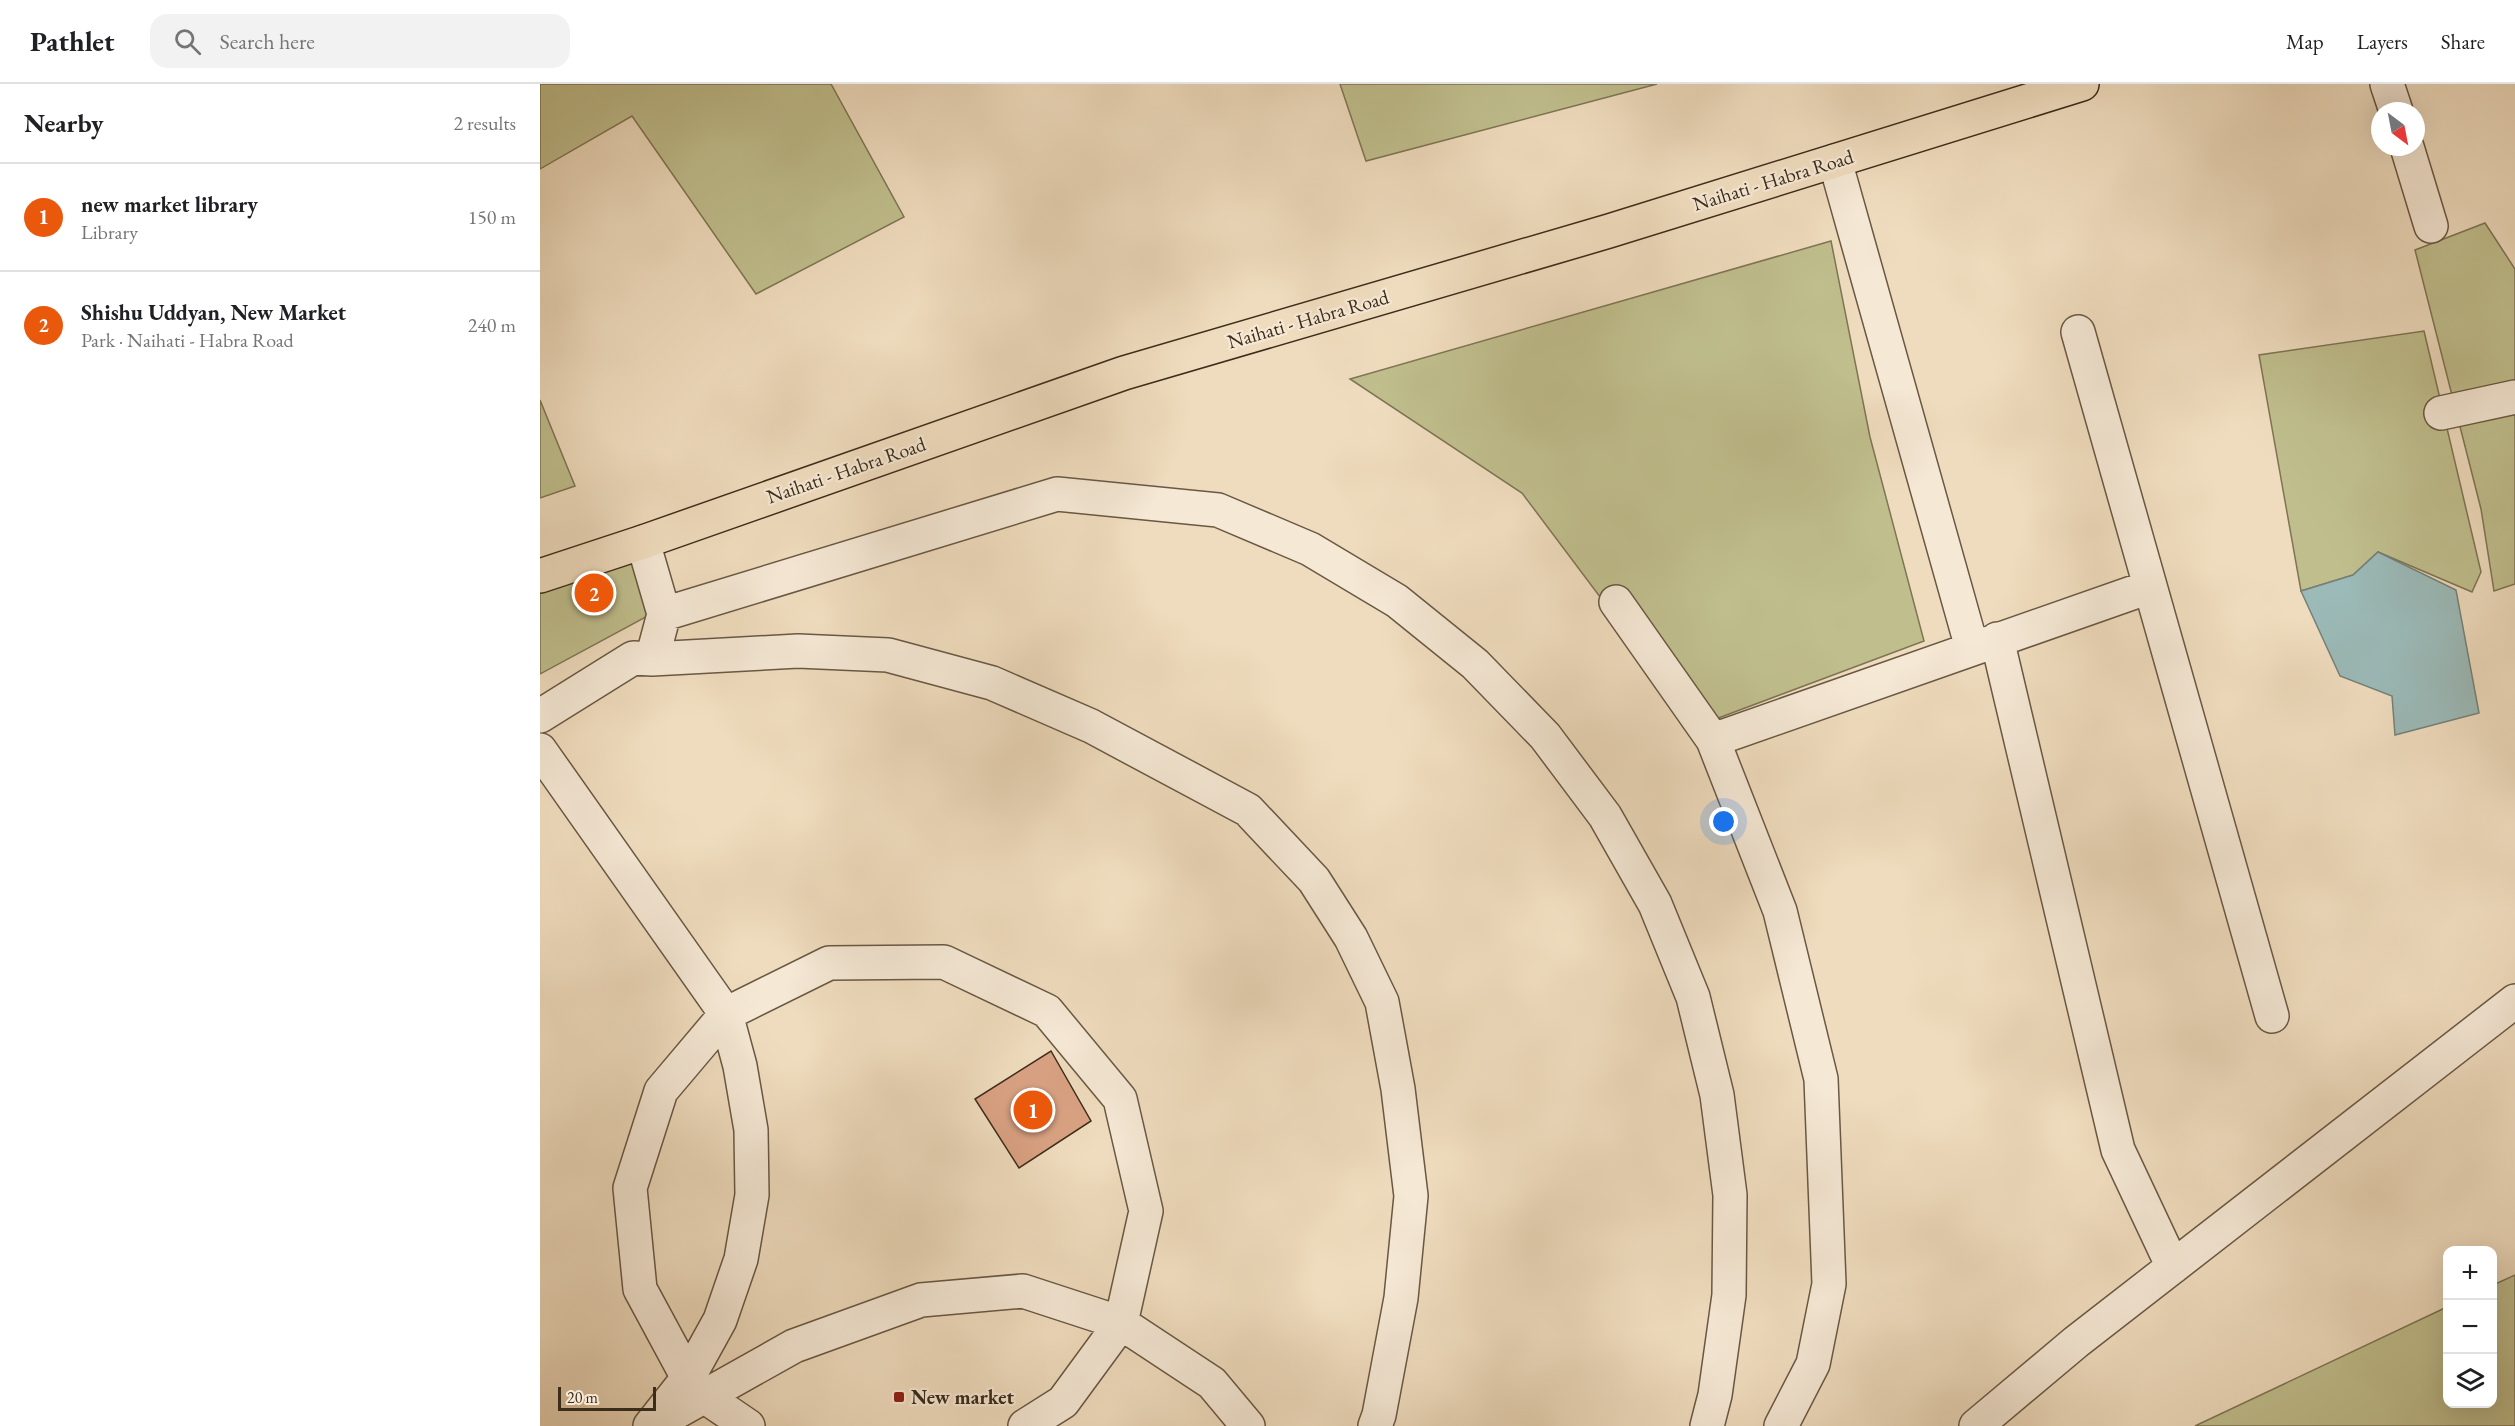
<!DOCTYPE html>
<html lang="en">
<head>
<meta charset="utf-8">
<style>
  :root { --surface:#fff; --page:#f2f2f2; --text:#202124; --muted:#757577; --line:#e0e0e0; --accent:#ea580c }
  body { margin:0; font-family:"EB Garamond",serif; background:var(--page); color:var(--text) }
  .controls { position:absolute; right:18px; bottom:18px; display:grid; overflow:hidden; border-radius:12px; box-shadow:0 6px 24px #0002 }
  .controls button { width:54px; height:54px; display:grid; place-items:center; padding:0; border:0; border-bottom:2px solid var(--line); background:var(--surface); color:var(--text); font:30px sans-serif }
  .compass { position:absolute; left:1831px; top:18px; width:54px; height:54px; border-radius:50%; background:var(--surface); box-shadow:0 6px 24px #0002; rotate:148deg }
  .scale { position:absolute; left:18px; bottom:15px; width:98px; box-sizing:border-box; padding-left:6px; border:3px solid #3c2c1a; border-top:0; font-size:16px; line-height:21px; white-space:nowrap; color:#3c2c1a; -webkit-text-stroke:4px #f5e8d5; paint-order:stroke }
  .you { position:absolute; left:1184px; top:738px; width:21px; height:21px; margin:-15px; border:4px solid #fff; border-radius:50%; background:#1a73e8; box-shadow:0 0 0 9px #1a73e833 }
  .badge { display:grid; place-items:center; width:39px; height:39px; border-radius:50%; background:var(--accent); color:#fff; font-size:20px; font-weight:700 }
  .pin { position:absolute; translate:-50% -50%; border:3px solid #fff; box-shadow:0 2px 6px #0006 }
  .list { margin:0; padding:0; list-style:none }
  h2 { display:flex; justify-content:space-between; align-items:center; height:78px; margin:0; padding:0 24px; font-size:26px }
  h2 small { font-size:20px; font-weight:400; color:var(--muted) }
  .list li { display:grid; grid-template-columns:39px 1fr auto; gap:18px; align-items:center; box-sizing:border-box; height:108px; padding:0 24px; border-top:2px solid var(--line) }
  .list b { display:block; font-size:22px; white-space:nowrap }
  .list p { margin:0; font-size:20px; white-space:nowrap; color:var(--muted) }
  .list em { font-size:20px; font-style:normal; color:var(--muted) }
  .icon { flex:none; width:33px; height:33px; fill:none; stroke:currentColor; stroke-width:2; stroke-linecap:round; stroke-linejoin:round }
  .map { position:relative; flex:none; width:1975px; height:1342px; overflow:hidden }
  header { display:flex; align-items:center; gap:36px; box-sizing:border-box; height:84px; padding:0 30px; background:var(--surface); border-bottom:2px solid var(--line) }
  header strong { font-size:28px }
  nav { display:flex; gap:33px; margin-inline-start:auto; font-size:21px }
  .search { width:420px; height:54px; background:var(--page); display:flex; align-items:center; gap:15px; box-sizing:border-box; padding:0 21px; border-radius:18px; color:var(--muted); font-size:22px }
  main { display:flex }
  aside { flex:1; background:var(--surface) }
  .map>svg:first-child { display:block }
  .green { fill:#c0be8d; stroke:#7e7554; stroke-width:1.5 }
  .water { fill:#9bbab8; stroke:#758179; stroke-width:1.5 }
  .building { fill:#daa284; stroke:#3c2c1a; stroke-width:1.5 }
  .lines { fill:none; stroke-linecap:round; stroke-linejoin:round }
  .minor-casing { stroke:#695843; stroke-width:36 }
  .major-casing { stroke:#3c2c1a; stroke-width:36 }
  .minor { stroke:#f5e8d5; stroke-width:33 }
  .major { stroke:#efdcbe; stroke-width:33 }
  .poi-dot { fill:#8f2418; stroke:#f5e8d5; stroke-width:2 }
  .labels { text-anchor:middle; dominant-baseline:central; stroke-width:4.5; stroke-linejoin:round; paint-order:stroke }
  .street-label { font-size:20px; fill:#3c2c1a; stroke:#f5e8d5 }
  .poi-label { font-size:20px; font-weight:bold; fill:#3c2c1a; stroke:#f5e8d5; text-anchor:start }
</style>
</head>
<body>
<header>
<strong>Pathlet</strong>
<div class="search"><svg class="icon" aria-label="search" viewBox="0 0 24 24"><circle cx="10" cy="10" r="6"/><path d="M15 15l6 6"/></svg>Search here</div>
<nav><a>Map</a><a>Layers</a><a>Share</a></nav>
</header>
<main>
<aside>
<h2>Nearby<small>2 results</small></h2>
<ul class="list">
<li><span class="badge">1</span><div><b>new market library</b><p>Library</p></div><em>150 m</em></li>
<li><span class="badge">2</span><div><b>Shishu Uddyan, New Market</b><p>Park · Naihati - Habra Road</p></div><em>240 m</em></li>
</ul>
</aside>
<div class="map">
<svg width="1975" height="1342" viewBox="0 0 1975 1342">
  <rect width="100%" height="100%" fill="#efdcbe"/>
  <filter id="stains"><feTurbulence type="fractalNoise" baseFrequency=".00333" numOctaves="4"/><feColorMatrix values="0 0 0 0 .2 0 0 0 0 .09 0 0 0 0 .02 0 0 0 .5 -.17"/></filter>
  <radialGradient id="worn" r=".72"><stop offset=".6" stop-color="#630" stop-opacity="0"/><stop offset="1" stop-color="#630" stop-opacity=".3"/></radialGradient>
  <path class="green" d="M0 0H291L364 133 216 210 92 32 0 85Z
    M800 0H1117L826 77Z
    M1945 139 1975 185V500L1954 507 1941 425 1875 166Z
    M1291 157 1330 353 1384 557 1157 642 982 409 810 295Z
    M1884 247 1941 488 1932 508 1838 468 1813 491 1761 507 1719 271Z
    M0 316 35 402 0 414Z
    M86 462 117 527 0 590V492Z
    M1975 1191V1342H1655L1907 1223 1908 1320H1952L1953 1201Z"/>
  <path class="water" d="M1838 468 1916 506 1939 629 1855 651 1852 612 1800 592 1761 507 1813 491Z"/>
  <path class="building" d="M511 967 551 1037 479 1084 435 1015Z"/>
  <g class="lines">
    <g class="minor-casing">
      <path id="minor" d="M1847 0 1856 27
        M1867 63 1891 142
        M1295 77 1432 564
        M1538 248 1732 932
        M1901 329 1975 313
        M1076 518 1173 656 1240 827 1281 995 1289 1200 1273 1280 1241 1342
        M124 530 517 410 678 426 770 465 857 517 935 580 1005 652 1065 732 1115 820 1153 913 1177 1011 1190 1111 1189 1211 1175 1311 1167 1342
        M1457 555 1578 1066 1633 1183
        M112 575 258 567 348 571 452 599 551 642 708 726 774 796 811 854 842 918 858 1005 871 1112 861 1214 839 1331 835 1342
        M0 632 93 574 112 575 124 530 103 458
        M1173 656 1609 503
        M0 666 186 930 200 982 211 1046 212 1111 201 1175 180 1236 148 1294 110 1342
        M148 1294 100 1205 90 1104 121 1007 186 930 289 879 404 878 507 927 580 1015 606 1127 581 1239 523 1318 485 1342
        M164 1312 208 1342
        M124 1335 254 1262 381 1216 483 1207 581 1239 672 1299 708 1342
        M1436 1342 1536 1258 1975 917"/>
    </g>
    <g class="major-casing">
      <path id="major" d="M0 492 103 458 584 289 1069 147 1542 0"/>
    </g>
    <use href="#minor" class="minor"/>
    <use href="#major" class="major"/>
  </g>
  <rect class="poi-dot" x="353" y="1307" width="12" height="12" rx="3"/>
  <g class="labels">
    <g class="street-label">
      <text transform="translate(1233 96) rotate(-17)">Naihati - Habra Road</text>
      <text transform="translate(768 235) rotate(-16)">Naihati - Habra Road</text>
      <text transform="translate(306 386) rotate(-19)">Naihati - Habra Road</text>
    </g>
    <g class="poi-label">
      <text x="371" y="1313">New market</text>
    </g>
  </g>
  <rect width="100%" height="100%" filter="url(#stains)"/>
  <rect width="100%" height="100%" fill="url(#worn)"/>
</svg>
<div class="controls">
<button>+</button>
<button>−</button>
<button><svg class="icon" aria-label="layers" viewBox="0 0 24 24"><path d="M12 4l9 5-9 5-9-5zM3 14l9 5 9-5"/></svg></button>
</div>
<svg class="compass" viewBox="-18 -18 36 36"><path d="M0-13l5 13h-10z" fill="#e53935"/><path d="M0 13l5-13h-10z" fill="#757577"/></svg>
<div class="scale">20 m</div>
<div class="you"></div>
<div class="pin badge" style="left:493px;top:1026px">1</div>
<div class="pin badge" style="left:54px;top:509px">2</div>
</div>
</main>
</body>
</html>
